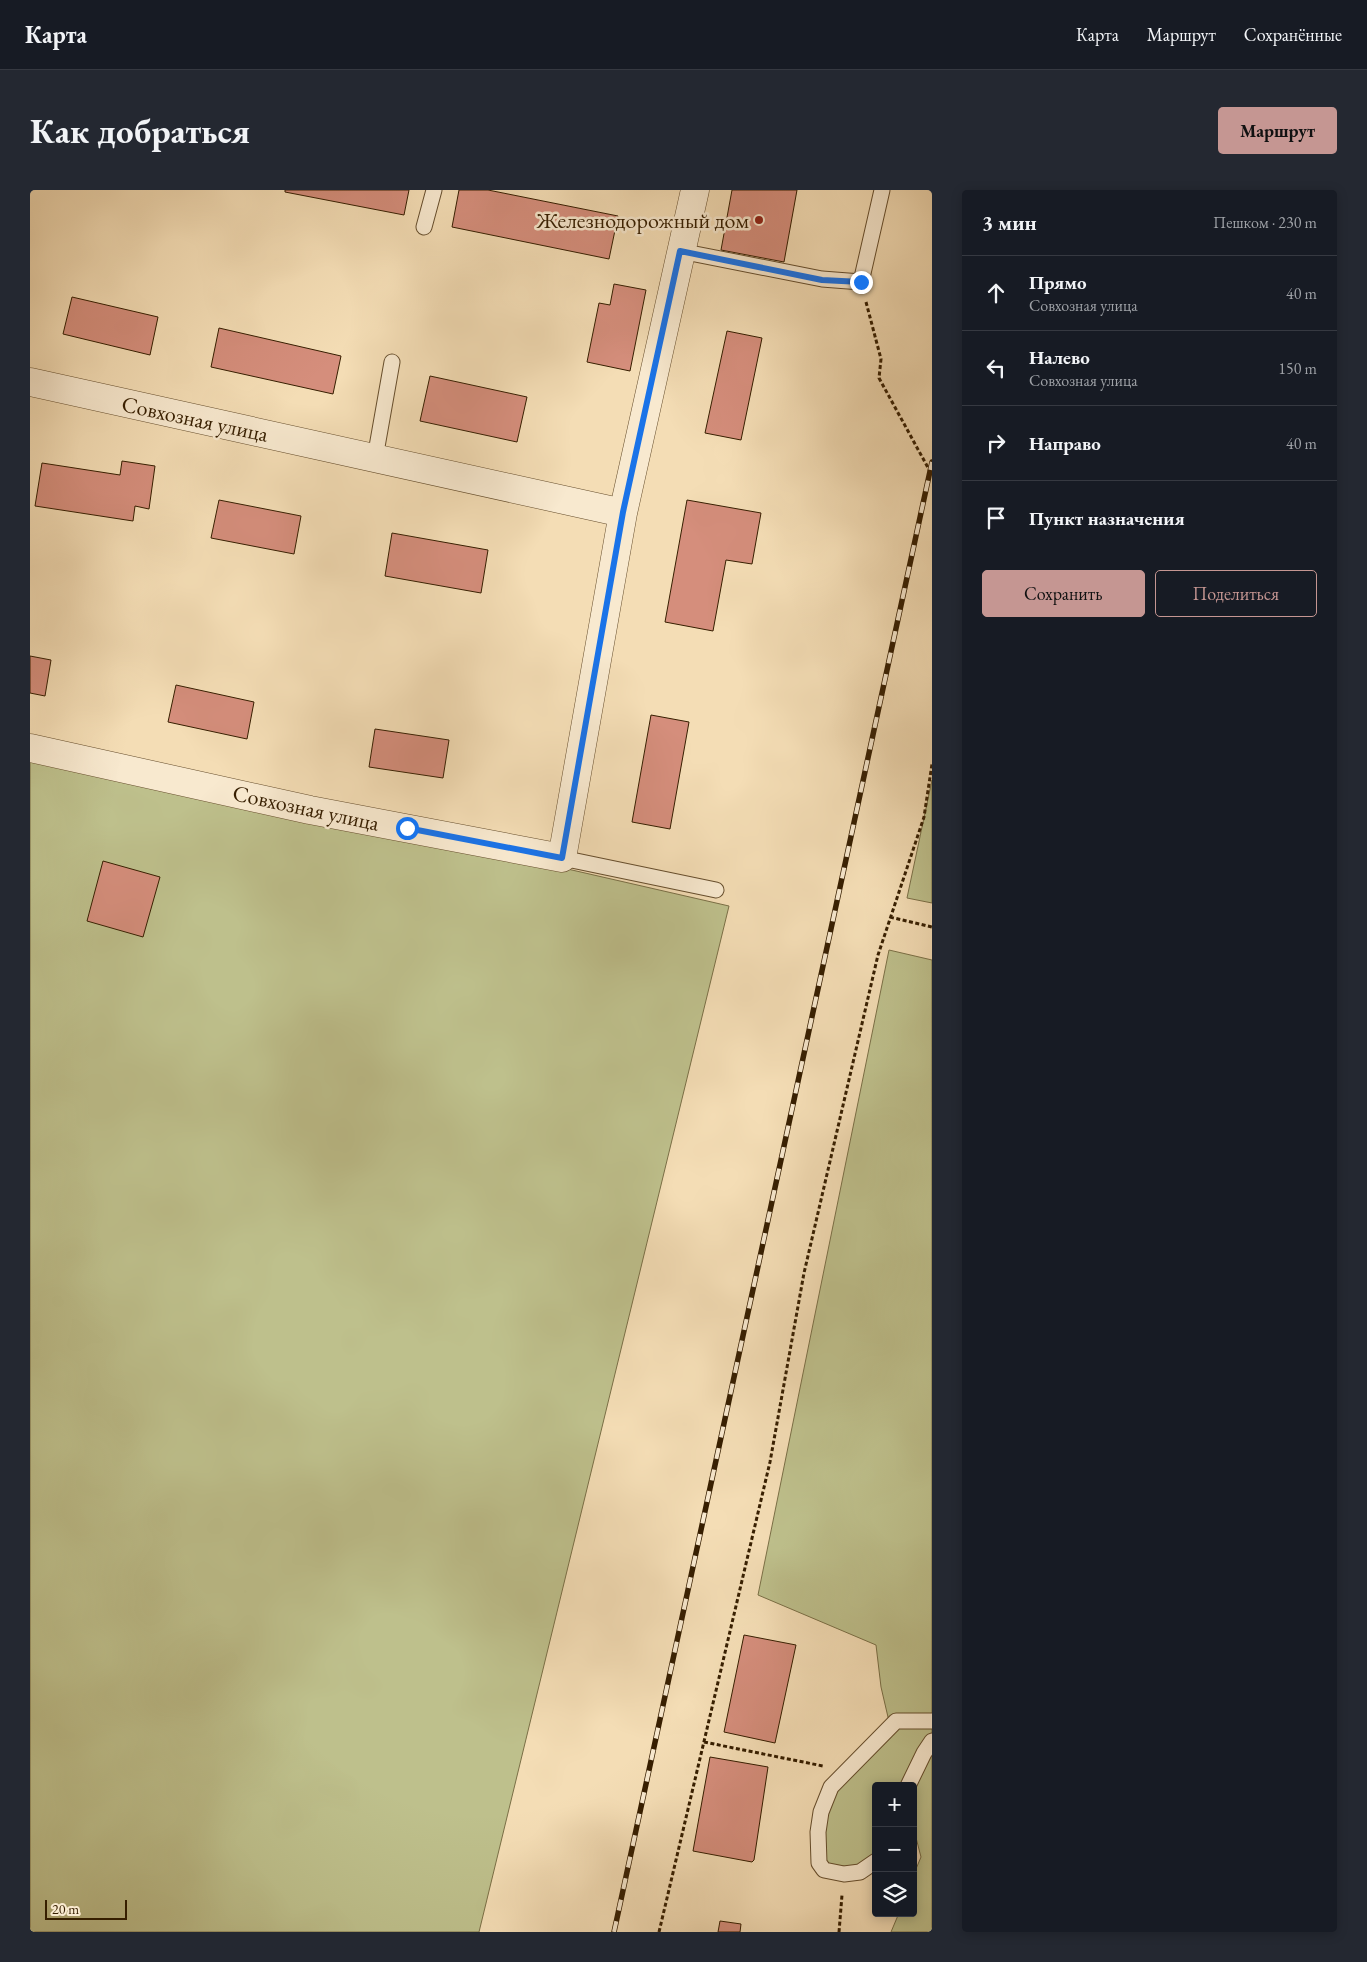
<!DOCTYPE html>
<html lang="ru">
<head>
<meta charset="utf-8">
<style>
  :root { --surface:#171b24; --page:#242831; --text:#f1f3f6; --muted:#9ea1a6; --line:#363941; --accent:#c59692 }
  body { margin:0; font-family:"EB Garamond",serif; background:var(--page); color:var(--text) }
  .controls { position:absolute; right:15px; bottom:15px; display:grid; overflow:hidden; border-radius:5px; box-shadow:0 2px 12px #0003 }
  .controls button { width:45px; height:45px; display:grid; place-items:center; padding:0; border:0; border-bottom:1px solid var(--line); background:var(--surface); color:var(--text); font:25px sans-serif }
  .scale { position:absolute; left:15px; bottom:12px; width:82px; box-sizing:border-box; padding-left:5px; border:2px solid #361e00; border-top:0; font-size:14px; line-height:18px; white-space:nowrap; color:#361e00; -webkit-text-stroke:4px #f8e9cf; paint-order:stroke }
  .stop { position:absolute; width:15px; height:15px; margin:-11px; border:4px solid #1a73e8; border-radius:50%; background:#fff }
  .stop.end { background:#1a73e8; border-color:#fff; box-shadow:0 1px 5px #0008 }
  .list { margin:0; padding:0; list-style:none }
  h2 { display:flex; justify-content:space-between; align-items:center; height:65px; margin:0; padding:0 20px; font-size:21px }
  h2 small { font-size:16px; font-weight:400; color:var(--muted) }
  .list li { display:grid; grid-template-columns:32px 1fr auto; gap:15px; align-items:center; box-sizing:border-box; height:75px; padding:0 20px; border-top:1px solid var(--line) }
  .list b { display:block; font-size:19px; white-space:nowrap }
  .list p { margin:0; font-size:16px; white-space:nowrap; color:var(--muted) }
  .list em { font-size:16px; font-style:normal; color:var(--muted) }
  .actions { display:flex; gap:10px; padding:15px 20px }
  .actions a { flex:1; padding:11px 0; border:1px solid var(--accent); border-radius:5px; text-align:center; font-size:18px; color:var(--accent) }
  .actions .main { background:var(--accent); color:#111 }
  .icon { flex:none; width:28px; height:28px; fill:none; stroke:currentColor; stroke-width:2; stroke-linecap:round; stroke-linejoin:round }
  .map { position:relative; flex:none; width:902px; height:1742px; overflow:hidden; border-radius:5px }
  header { display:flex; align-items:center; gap:30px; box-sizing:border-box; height:70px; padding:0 25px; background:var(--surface); border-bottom:1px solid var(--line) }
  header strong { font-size:24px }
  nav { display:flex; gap:28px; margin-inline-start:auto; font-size:18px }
  .intro { display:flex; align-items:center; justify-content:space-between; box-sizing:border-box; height:120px; padding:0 30px }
  h1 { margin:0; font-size:35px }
  .button { padding:12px 22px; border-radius:5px; background:var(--accent); color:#111; font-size:18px; font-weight:700 }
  main { display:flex; gap:30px; padding:0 30px }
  aside { flex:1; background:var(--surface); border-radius:5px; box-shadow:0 2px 12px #0003 }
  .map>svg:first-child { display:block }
  .green { fill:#bec08c; stroke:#7a6f46 }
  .building { fill:#d58e7c; stroke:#361e00 }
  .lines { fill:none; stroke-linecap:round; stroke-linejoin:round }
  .service-casing { stroke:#664e2d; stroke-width:17 }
  .minor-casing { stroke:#664e2d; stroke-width:29 }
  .path { stroke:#361e00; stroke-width:3; stroke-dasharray:4 2.5; stroke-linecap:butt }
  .service { stroke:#f8e9cf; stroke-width:15 }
  .minor { stroke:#f8e9cf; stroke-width:28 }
  .rail-casing { stroke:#361e00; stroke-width:5.5 }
  .rail { stroke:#f8e9cf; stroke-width:4; stroke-dasharray:11; stroke-linecap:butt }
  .route { stroke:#1a73e8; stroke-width:6 }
  .poi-dot { fill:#8f2418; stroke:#f8e9cf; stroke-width:2 }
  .labels { text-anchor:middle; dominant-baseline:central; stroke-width:5; stroke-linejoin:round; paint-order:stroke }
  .poi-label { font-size:22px; fill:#361e00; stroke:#f8e9cf; text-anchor:end }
  .street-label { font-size:22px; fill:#361e00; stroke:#f8e9cf }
</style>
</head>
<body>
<header>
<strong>Карта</strong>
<nav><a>Карта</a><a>Маршрут</a><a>Сохранённые</a></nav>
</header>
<div class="intro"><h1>Как добраться</h1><a class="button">Маршрут</a></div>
<main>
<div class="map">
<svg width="902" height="1742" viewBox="0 0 902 1742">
  <rect width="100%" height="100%" fill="#f4ddb5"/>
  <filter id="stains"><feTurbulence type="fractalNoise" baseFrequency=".004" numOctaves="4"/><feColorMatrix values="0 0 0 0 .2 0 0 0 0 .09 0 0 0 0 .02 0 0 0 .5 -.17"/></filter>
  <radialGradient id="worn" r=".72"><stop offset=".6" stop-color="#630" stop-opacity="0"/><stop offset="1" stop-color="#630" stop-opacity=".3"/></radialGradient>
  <path class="green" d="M0 562 280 620 699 716 449 1742H0Z
    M902 590V713L877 708Z
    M859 760 902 770V1742H861L869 1723H883V1686L891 1667 883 1636V1596H846V1670L814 1684 788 1667 801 1597 861 1540 851 1497 846 1455 728 1405Z"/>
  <path class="building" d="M255 0H379L374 25 255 2Z
    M429 0H458L588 26 579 69 422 37Z
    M702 0H767L754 72 691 60Z
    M584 94 616 100 600 181 557 172 569 113 580 115Z
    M42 107 128 127 120 165 33 144Z
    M189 138 311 166 303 204 181 177Z
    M697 141 732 148 711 250 675 243Z
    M400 186 497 207 487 252 390 231Z
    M92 271 125 276 119 319 105 316 103 331 5 316 12 273 90 285Z
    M189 310 271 326 264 364 181 348Z
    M657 310 731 323 722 374 696 370 683 441 635 432Z
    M362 343 458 360 451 403 355 386Z
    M0 466 21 470 15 506 0 503Z
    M146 495 224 512 217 549 138 532Z
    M621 525 659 532 640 639 602 632Z
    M345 539 419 550 413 588 339 577Z
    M73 671 130 687 113 747 57 731Z
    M714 1445 766 1455 745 1553 694 1542Z
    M680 1567 738 1577 724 1670 722 1672 663 1661Z
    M690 1731 711 1734 710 1742H688Z"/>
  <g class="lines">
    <g class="service-casing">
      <path id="service" d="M394 37 404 0
        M650 61 792 89 831 92 852 0
        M345 268 362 172
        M532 668 686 700
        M878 1596 894 1563 902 1551
        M846 1671 830 1682 814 1684 794 1680 789 1673 788 1642 791 1622 801 1597 866 1531H902"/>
    </g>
    <g class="minor-casing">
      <path id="minor" d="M0 192 593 323
        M0 558 280 620 532 668 593 323 665 0"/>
    </g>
    <path class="path" d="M836 112 851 169 849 188 902 285
      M860 727 902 737
      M674 1552 793 1576
      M629 1742 740 1272 774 1083 848 765 894 627 902 574
      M809 1742 812 1705"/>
    <use href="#service" class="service"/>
    <use href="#minor" class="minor"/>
    <g class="rail-casing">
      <path id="rail" d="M584 1742 902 272"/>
    </g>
    <use href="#rail" class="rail"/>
  </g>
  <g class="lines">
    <path class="route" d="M377 638 532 668 593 322 650 61 792 90 831 92"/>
  </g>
  <circle class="poi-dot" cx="729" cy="30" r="5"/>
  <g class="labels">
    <g class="poi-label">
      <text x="719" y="30">Железнодорожный дом</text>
    </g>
    <g class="street-label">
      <text transform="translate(165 229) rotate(12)">Совхозная улица</text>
      <text transform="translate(276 618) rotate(12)">Совхозная улица</text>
    </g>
  </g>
  <rect width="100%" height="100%" filter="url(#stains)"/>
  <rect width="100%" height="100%" fill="url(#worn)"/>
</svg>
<div class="controls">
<button>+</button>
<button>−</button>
<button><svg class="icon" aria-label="layers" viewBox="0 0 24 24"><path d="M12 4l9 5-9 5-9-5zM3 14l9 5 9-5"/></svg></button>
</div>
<div class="scale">20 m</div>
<div class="stop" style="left:377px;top:638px"></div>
<div class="stop end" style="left:831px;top:92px"></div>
</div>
<aside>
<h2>3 мин<small>Пешком · 230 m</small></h2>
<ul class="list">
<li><svg class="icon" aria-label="ahead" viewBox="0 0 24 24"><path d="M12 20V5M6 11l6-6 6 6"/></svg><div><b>Прямо</b><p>Совхозная улица</p></div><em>40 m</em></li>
<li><svg class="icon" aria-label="left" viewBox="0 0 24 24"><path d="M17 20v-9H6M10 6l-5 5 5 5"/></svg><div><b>Налево</b><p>Совхозная улица</p></div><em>150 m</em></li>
<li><svg class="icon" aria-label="right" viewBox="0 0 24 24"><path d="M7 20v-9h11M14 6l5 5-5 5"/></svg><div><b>Направо</b></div><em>40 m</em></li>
<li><svg class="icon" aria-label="arrive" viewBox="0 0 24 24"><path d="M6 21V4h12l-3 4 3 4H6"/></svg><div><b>Пункт назначения</b></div></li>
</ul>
<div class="actions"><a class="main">Сохранить</a><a>Поделиться</a></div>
</aside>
</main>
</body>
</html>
